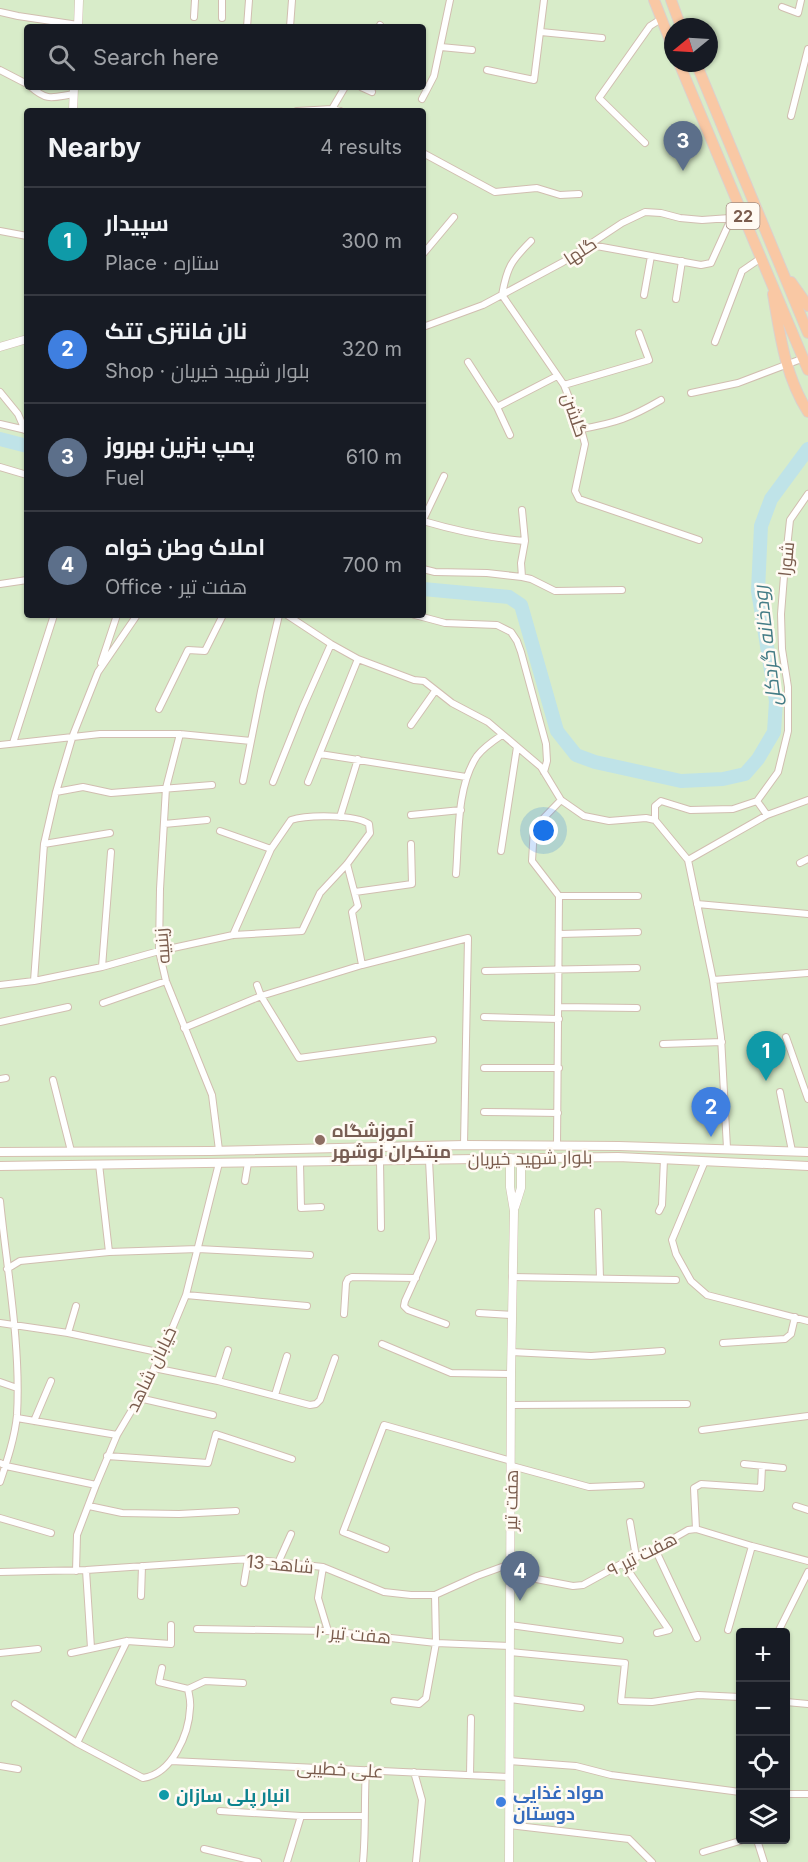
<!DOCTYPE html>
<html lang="en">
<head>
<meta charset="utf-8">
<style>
  :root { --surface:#171b24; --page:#242831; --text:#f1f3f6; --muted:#9ea1a6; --line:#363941; --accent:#7c3aed }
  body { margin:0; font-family:Inter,Cairo,sans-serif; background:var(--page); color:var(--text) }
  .controls { position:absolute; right:18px; bottom:18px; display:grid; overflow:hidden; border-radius:6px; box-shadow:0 2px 4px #0004 }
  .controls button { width:54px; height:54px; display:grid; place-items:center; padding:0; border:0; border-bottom:2px solid var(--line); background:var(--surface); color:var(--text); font:30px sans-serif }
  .compass { position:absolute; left:664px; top:18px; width:54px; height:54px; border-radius:50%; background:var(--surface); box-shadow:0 2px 4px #0004; rotate:252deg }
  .you { position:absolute; left:544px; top:831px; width:21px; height:21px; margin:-15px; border:4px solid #fff; border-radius:50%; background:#1a73e8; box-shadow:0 0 0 9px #1a73e833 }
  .badge { display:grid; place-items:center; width:39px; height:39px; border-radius:50%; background:var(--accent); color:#fff; font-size:20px; font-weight:700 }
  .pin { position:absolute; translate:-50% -50px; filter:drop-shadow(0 2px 3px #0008) }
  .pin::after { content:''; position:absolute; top:32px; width:21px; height:18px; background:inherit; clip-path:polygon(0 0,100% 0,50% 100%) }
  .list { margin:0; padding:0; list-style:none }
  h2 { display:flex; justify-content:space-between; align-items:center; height:78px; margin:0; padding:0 24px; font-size:26px }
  h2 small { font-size:20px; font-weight:400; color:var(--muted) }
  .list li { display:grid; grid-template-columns:39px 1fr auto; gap:18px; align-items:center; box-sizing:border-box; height:108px; padding:0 24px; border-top:2px solid var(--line) }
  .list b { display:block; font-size:22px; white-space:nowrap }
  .list p { margin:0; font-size:20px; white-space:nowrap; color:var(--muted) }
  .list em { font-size:20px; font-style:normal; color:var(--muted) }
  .icon { flex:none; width:33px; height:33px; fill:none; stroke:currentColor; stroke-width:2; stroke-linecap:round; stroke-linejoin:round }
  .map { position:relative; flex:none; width:808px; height:1862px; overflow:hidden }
  .search { position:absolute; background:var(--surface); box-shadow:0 2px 4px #0004; left:24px; top:24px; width:402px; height:66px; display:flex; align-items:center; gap:15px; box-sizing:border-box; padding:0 21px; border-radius:6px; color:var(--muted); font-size:22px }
  .panel { position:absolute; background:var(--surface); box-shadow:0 2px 4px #0004; left:24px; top:108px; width:402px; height:510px; border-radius:6px }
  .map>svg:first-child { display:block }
  .green { fill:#d8ecc9; fill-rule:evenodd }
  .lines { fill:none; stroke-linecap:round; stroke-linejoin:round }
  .river { stroke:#bfe3e8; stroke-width:14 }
  .minor-casing { stroke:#d1beb0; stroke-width:8 }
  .tertiary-casing { stroke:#d1beb0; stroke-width:9 }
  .secondary-casing { stroke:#d6c0b0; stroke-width:10 }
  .trunk-casing { stroke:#dad1cd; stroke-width:12 }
  .minor { stroke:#fff; stroke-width:6 }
  .tertiary { stroke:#fff; stroke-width:8 }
  .secondary { stroke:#fff; stroke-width:8 }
  .trunk { stroke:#f9c8a4; stroke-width:10 }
  .education-dot { fill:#8d6e63; stroke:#fffaf3; stroke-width:2 }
  .culture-dot { fill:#0f9aa8; stroke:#fffaf3; stroke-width:2 }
  .shop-dot { fill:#3f7fe0; stroke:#fffaf3; stroke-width:2 }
  .labels { text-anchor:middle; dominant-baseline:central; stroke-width:5; stroke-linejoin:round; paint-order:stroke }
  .shield { fill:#fffaf3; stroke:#a28b7f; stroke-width:1.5 }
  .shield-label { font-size:16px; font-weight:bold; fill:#7a5c4d }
  .street-label { font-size:18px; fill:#7a5c4d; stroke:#fffaf3 }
  .education-label { font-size:18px; font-weight:bold; fill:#785e54; stroke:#fffaf3; text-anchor:start }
  .shop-label { font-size:18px; font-weight:bold; fill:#366cbe; stroke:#fffaf3; text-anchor:start }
  .culture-label { font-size:18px; font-weight:bold; fill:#0d838f; stroke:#fffaf3; text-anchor:start }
  .water-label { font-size:20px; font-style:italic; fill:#437c86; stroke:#fffaf3 }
</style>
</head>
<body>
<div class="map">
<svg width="808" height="1862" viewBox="0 0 808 1862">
  <rect width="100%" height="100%" fill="#fdf6ec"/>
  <path class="green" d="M0 0H808V1862H0ZM27 27H423V87H27ZM673 27H709V63H673ZM27 111H423V615H27ZM740 1632H786V1840H740Z"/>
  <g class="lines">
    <path class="river" d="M0 439 27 446
      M423 589 509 597 521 605 557 731 576 755 595 762 681 781 723 779 745 774 758 759 774 732 776 701 758 591 761 526 771 499 808 449"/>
    <g class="minor-casing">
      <path id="minor" d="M782 7 798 13 801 0
        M0 12 18 16 78 25
        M194 17 195 0
        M222 18V0
        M247 27 249 0
        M290 27 292 0
        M379 27 380 25
        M541 32 602 38
        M441 47 472 50
        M0 70 27 84
        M487 70 534 80 544 0
        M31 87C48 102 53 97 74 94
        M361 87 372 92
        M422 99 434 76 450 0
        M332 109 345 87
        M297 111 332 109 340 111
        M791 116 808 49
        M645 143 599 98 650 26 661 19
        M423 153 495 192 537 188 560 195 579 194
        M0 231 27 236
        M531 241C511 261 507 267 502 295L564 385 581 429 585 444 575 491 579 499 699 540
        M591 245 701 265 711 263 731 219
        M423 254 454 217
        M644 295 651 256
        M676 299 682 261
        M423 327 483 305 563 262 622 223 645 212 661 213 680 218 702 220 744 217
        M715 342 742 271 761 258
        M468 362 497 407 510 435
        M564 385 649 360 639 333
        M0 392 18 414 25 430
        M691 393 738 383 804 358
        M497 407 557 376
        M0 424 26 430
        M581 429C616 423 630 418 661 400
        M0 467 27 475
        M423 520 444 476
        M423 521C457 531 490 538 525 541L522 510
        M525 541 521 563 522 577 531 579 555 591 622 590
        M423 569 435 572 487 573 522 577
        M0 584 27 580
        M287 615 331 644 358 659 414 680 424 681 452 703 488 722 541 767 561 800 584 816 609 821 646 818 655 820 688 860 713 980 721 1037 727 1148
        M415 615 445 623 497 625 511 632 517 641 521 652 546 744 547 761 544 772
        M101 663 117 615
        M159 709 188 650 205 651 223 615
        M411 725 435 691
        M180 734 166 788 160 889 159 951 166 981 212 1095 219 1150
        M13 743 54 615
        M0 745 100 734H180L251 741
        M320 754 466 777
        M243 781 261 691 279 615
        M273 782 303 707 331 644
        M308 782 358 659
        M56 792 83 787 111 793 212 785
        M757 801 778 772 788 731V687L782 649 781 614 784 576 790 520 808 494
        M411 815 461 810
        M340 817 358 759
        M655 820V806L661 801 690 810 733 809 757 801 767 815
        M164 824 207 820
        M220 831 271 849
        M44 844 110 833
        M501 851 517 747
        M688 860 767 815 808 800
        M800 863 808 859
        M347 864 358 906 352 912 362 965
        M456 874C459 838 456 787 477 756 483 748 493 741 502 735
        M355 892 412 884 411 844
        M559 896 532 861 534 828 561 800
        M559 896H638
        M697 904 808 914
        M560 934 638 932
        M102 967 111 852
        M485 971 637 968
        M713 980 808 973
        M34 981 44 844 56 792 73 735 98 672 137 615
        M0 985 34 981 102 967 159 951 233 935 302 931 320 893 347 864 370 833 369 824C355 814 306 815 291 820L271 849 233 935
        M257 985 261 996 299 1058 433 1040
        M103 1003 166 981
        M559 1007 637 1008
        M484 1017 559 1019
        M0 1022 68 1007
        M184 1028 261 996 362 965 468 938 464 1145
        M786 1037 808 1099
        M663 1044 722 1042
        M484 1068H559
        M0 1079 6 1078
        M53 1080 71 1151
        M780 1092 792 1151
        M484 1112 558 1113
        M557 1146 559 896
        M429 1160 433 1239 405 1301 404 1306 408 1310 446 1324
        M380 1161 381 1228
        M705 1161 672 1240 676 1254 691 1281 707 1295 808 1321
        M300 1163 301 1208 321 1207
        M99 1164 109 1252
        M245 1181 248 1163
        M0 1201C7 1270 21 1346 17 1415 15 1437 7 1461 0 1482
        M659 1211 662 1205 664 1159
        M598 1212 600 1278
        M7 1269 20 1261 109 1252 198 1249 310 1255
        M512 1277 676 1280
        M186 1295 307 1306
        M479 1313 512 1315
        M344 1314 346 1283 348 1279 352 1277 416 1278
        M0 1323 68 1333 162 1353
        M68 1333 76 1306
        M723 1343 785 1339 791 1334 795 1317
        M382 1344 451 1373 511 1374
        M511 1352 591 1356 662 1351
        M154 1368 218 1381 310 1405 316 1404 320 1400 335 1358
        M218 1381 228 1350
        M0 1382 17 1388
        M275 1395 287 1356
        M139 1398 213 1415
        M511 1405 687 1404
        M17 1418 117 1435
        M34 1421 51 1381
        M702 1430 808 1416
        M107 1456 208 1463 216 1434 292 1459
        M0 1463 6 1466 96 1485
        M744 1464 783 1468
        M512 1466 589 1487 641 1485
        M89 1506 122 1513 179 1514 236 1511
        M796 1506 808 1510
        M0 1518 51 1533
        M630 1522 636 1557
        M696 1529 694 1488 701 1484 761 1488 762 1466
        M386 1549 343 1532 384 1425 511 1461
        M655 1549 697 1638
        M278 1563 291 1534
        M623 1563 669 1630 657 1633
        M323 1567 318 1598 328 1631
        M86 1570 91 1648
        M76 1571 77 1535 96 1485 117 1435 139 1398 162 1353 186 1295 219 1163
        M0 1572 86 1570 248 1559 323 1567 384 1592 411 1595H435L477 1576 510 1564
        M510 1574 573 1586 583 1585 623 1563 655 1549 688 1530 696 1529 752 1546 808 1561
        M244 1583 248 1559
        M141 1596 142 1566
        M510 1625 620 1640
        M197 1629 328 1631 436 1643 510 1646
        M728 1630 752 1546
        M778 1632 808 1572
        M510 1652 625 1663 621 1701 652 1702 698 1695 740 1697
        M0 1653 38 1649
        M71 1653 127 1641 171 1644V1625
        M162 1668 159 1682 188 1689
        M510 1699 581 1708
        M394 1701 419 1704 426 1698 436 1643 435 1595
        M786 1702 808 1704
        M15 1704 77 1743 143 1778C172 1774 189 1734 190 1708 191 1701 189 1695 188 1689L205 1681 243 1683
        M77 1743 127 1641
        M171 1761 509 1777
        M509 1761 576 1766 611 1775 740 1792
        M0 1766 18 1769
        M414 1772 422 1800 416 1862
        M470 1775 471 1718
        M786 1794H808
        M220 1811 301 1816H364
        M509 1825 629 1839 652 1862
        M757 1840 764 1862
        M204 1849 258 1862
        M703 1852 743 1840
        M287 1862 301 1816
        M363 1862C366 1831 364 1800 366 1770"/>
    </g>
    <g class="tertiary-casing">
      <path id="tertiary" d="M78 27 79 0
        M73 111 74 87
        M0 347 27 339
        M515 1207 521 1188V1158
        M509 1862 511 1374 514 1211 510 1187V1158"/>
    </g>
    <g class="secondary-casing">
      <path id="secondary" d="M0 1152 210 1151 464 1145 619 1146 808 1152
        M0 1166 618 1157 808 1166"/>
    </g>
    <g class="trunk-casing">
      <path id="trunk" d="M654 0 673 48
        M671 0 681 27
        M679 63 808 370
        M696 63 808 333
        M791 282 808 306
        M773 294C780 335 785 376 808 412"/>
    </g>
    <use href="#minor" class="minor"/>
    <use href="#tertiary" class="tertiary"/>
    <use href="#secondary" class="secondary"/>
    <use href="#trunk" class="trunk"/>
  </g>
  <circle class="education-dot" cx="320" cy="1140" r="6"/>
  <circle class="culture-dot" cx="164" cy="1795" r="6"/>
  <circle class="shop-dot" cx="501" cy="1802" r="6"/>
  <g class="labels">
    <rect class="shield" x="726.5" y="203" width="33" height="26" rx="4.5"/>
    <g class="shield-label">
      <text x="743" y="216">22</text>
    </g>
    <g class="street-label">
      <text transform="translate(580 251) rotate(-33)">گلها</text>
      <text transform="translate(575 415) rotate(71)">گلشن</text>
      <text transform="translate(786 559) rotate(-84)">شورا</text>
      <text transform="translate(162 946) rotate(-95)">زینبیه</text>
      <text transform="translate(530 1158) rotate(-1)">بلوار شهید خیریان</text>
      <text transform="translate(151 1369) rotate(-64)">خیابان شاهد</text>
      <text transform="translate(511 1500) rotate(-89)">هفت تیر</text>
      <text transform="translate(642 1554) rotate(-27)">هفت تیر ۹</text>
      <text transform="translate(280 1564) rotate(5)">شاهد 13</text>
      <text transform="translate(353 1634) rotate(5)">هفت تیر ۱۰</text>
      <text transform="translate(340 1769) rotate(3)">علی خطیبی</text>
    </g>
    <g class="education-label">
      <text x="332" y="1130">آموزشگاه<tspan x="332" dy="21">مبتکران نوشهر</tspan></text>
    </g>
    <g class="shop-label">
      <text x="513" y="1792">مواد غذایی<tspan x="513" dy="21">دوستان</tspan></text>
    </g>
    <g class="culture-label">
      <text x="176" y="1795">انبار پلی سازان</text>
    </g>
    <g class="water-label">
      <text transform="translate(767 646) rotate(-97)">رودخانه گردکل</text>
    </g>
  </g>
</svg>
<div class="controls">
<button>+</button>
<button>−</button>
<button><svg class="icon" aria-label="locate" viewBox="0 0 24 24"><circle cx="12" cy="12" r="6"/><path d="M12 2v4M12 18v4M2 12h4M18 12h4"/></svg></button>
<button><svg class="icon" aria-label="layers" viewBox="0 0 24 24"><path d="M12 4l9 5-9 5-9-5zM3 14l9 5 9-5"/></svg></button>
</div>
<svg class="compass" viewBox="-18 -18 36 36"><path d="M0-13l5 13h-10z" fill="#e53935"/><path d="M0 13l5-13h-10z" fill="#9ea1a6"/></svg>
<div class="you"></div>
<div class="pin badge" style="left:766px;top:1081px;background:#0f9aa8">1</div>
<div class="pin badge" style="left:711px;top:1137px;background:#3f7fe0">2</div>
<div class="pin badge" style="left:683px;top:171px;background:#5c6f8a">3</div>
<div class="pin badge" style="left:520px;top:1601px;background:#5c6f8a">4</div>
<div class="search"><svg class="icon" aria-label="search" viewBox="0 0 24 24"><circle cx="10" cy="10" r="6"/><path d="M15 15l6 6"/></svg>Search here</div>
<section class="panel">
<h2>Nearby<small>4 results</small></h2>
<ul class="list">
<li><span class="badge" style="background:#0f9aa8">1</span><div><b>سپیدار</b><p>Place · ستاره</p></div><em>300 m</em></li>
<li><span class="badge" style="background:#3f7fe0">2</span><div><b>نان فانتزی تتک</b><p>Shop · بلوار شهید خیریان</p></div><em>320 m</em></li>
<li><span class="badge" style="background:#5c6f8a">3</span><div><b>پمپ بنزین بهروز</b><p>Fuel</p></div><em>610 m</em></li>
<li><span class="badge" style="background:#5c6f8a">4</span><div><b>املاک وطن خواه</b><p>Office · هفت تیر</p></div><em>700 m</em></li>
</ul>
</section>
</div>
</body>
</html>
